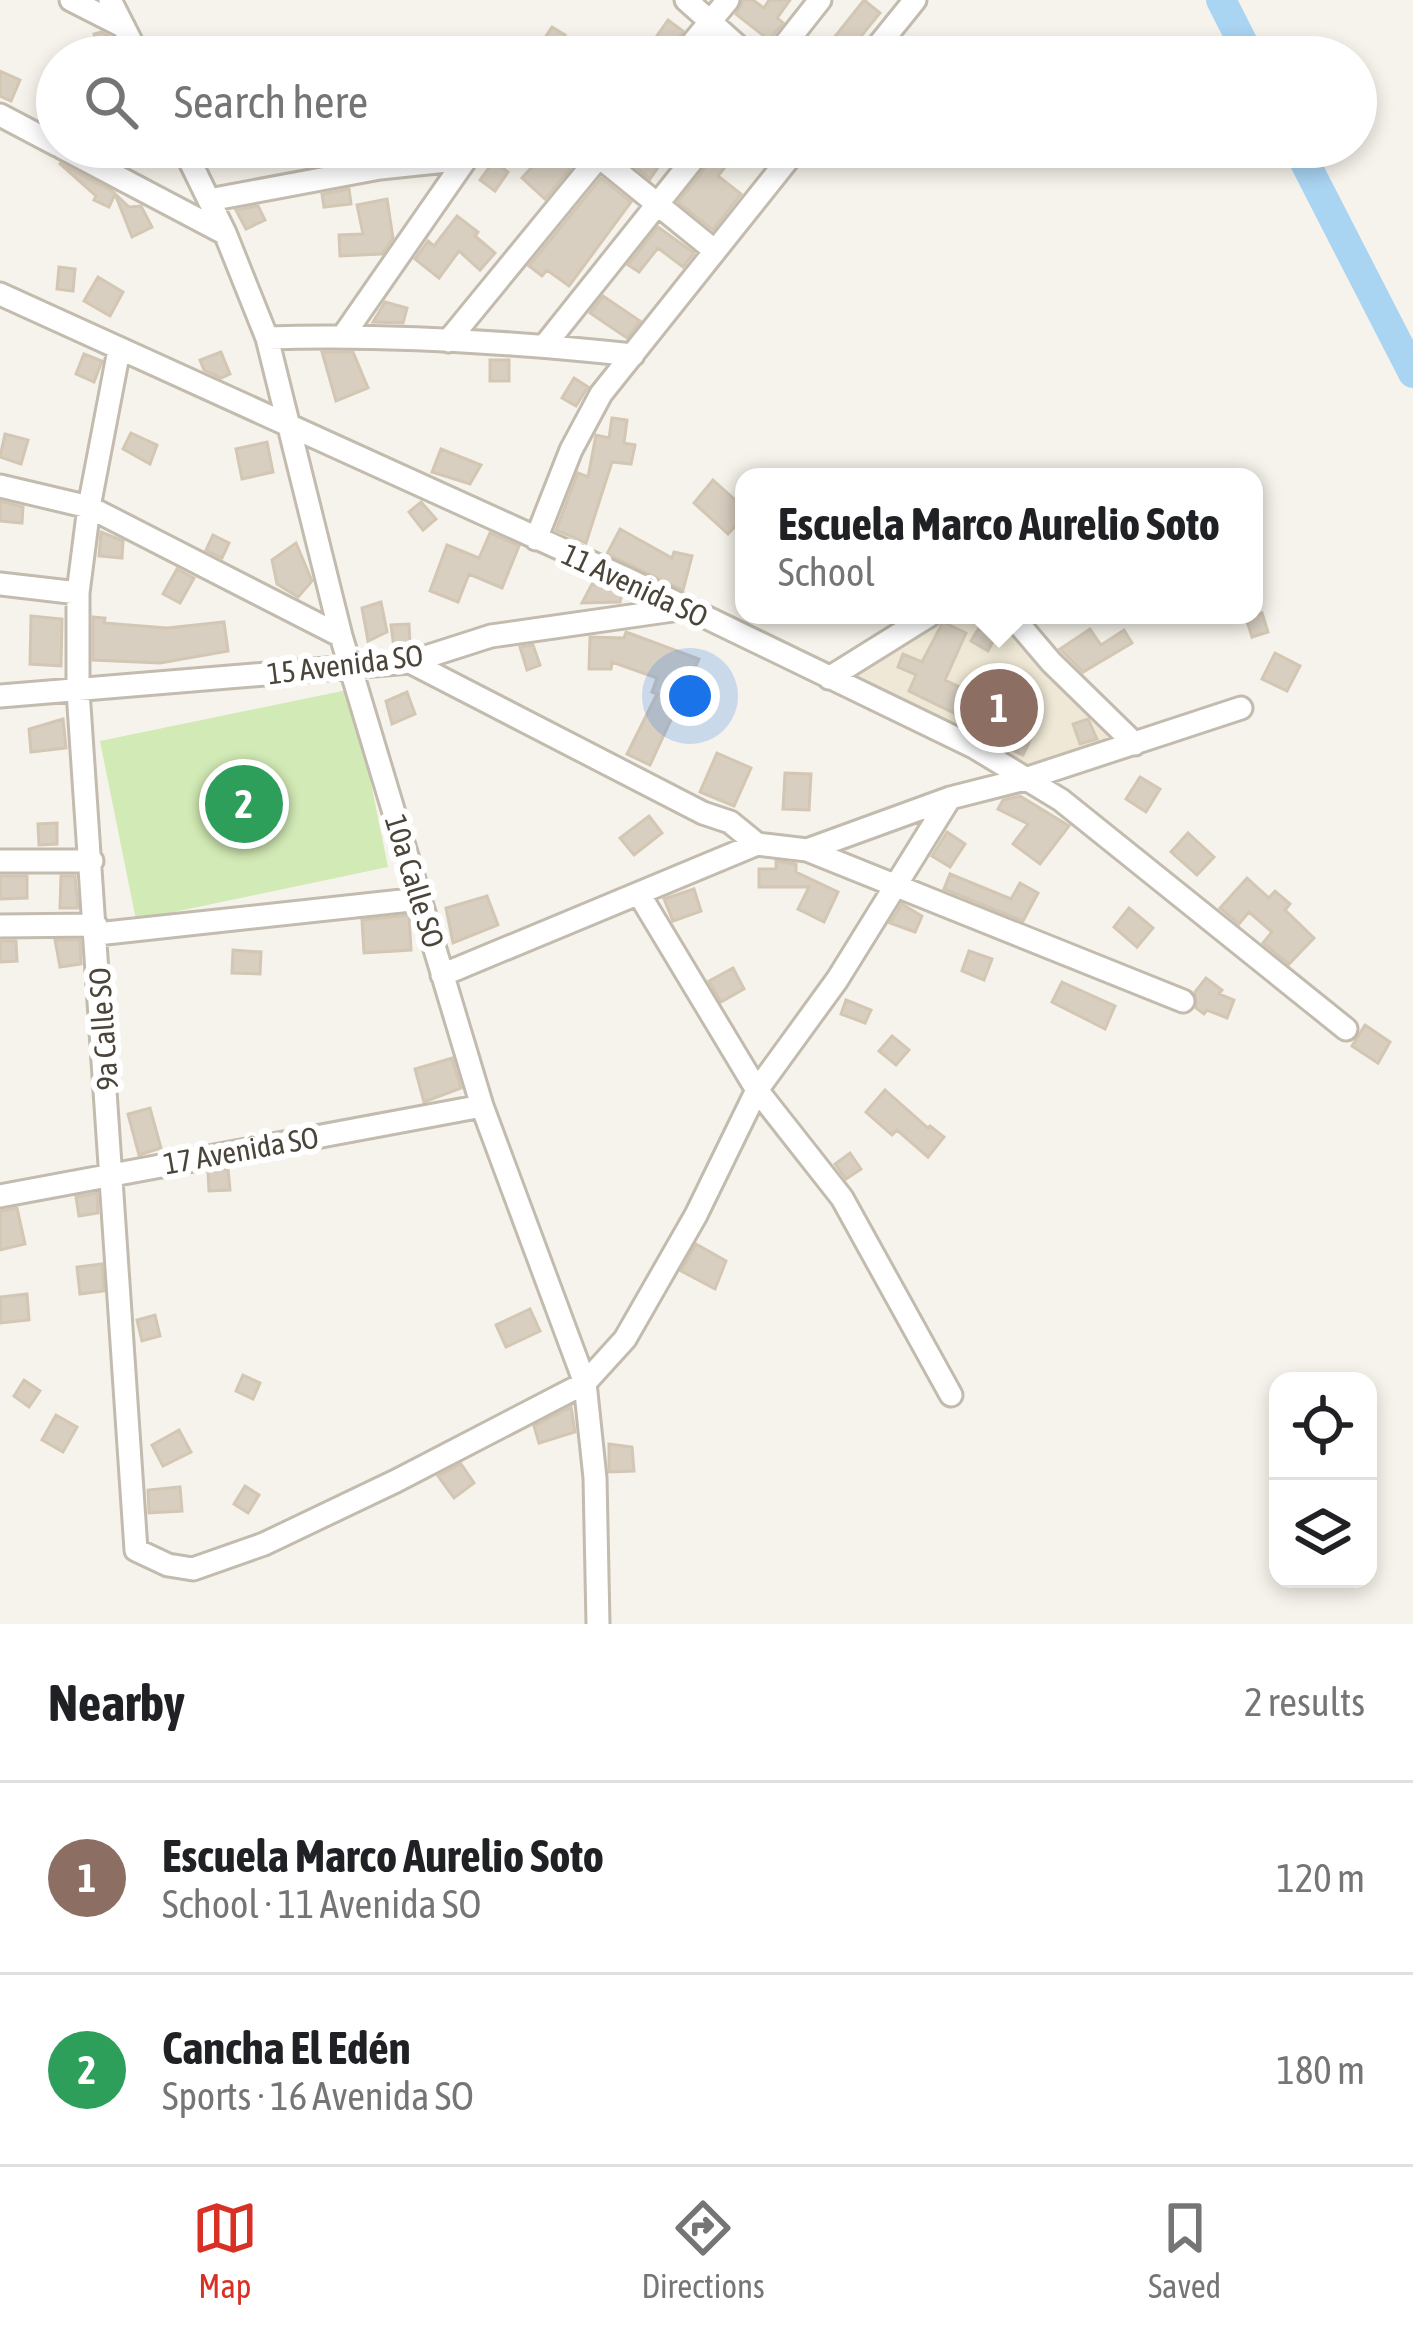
<!DOCTYPE html>
<html lang="en">
<head>
<meta charset="utf-8">
<style>
  :root { --surface:#fff; --page:#f6f6f6; --text:#202124; --muted:#757577; --line:#e0e0e0; --accent:#d93025 }
  body { margin:0; font-family:"Asap Condensed",sans-serif; background:var(--page); color:var(--text) }
  .controls { position:absolute; right:36px; bottom:36px; display:grid; overflow:hidden; border-radius:24px; box-shadow:0 6px 18px #0003 }
  .controls button { width:108px; height:108px; display:grid; place-items:center; padding:0; border:0; border-bottom:3px solid var(--line); background:var(--surface); color:var(--text); font:60px sans-serif }
  .you { position:absolute; left:690px; top:696px; width:42px; height:42px; margin:-30px; border:9px solid #fff; border-radius:50%; background:#1a73e8; box-shadow:0 0 0 18px #1a73e833 }
  .badge { display:grid; place-items:center; width:78px; height:78px; border-radius:50%; background:var(--accent); color:#fff; font-size:39px; font-weight:700 }
  .pin { position:absolute; translate:-50% -50%; border:6px solid #fff; box-shadow:0 3px 12px #0006 }
  .popup { position:absolute; left:735px; top:468px; width:528px; height:156px; box-sizing:border-box; display:grid; place-content:center; border-radius:24px; background:var(--surface); filter:drop-shadow(0 3px 9px #0005); font-size:39px; white-space:nowrap; color:var(--muted) }
  .popup b { font-size:45px; color:var(--text) }
  .popup::after { content:''; position:absolute; left:50%; top:100%; margin-left:-24px; border:24px solid transparent; border-top-color:var(--surface) }
  .list { margin:0; padding:0; list-style:none }
  h2 { display:flex; justify-content:space-between; align-items:center; height:156px; margin:0; padding:0 48px; font-size:51px }
  h2 small { font-size:39px; font-weight:400; color:var(--muted) }
  .list li { display:grid; grid-template-columns:78px 1fr auto; gap:36px; align-items:center; box-sizing:border-box; height:192px; padding:0 48px; border-top:3px solid var(--line) }
  .list b { display:block; font-size:45px; white-space:nowrap }
  .list p { margin:0; font-size:39px; white-space:nowrap; color:var(--muted) }
  .list em { font-size:39px; font-style:normal; color:var(--muted) }
  .icon { flex:none; width:66px; height:66px; fill:none; stroke:currentColor; stroke-width:2; stroke-linecap:round; stroke-linejoin:round }
  .map { position:relative; flex:none; width:1413px; height:1624px; overflow:hidden }
  .search { position:absolute; background:var(--surface); box-shadow:0 6px 18px #0003; left:36px; right:36px; top:36px; height:132px; display:flex; align-items:center; gap:30px; box-sizing:border-box; padding:0 42px; border-radius:66px; color:var(--muted); font-size:45px }
  .sheet { height:540px; background:var(--surface) }
  nav { display:flex; justify-content:space-around; align-items:center; box-sizing:border-box; height:168px; border-top:3px solid var(--line); background:var(--surface); font-size:33px; color:var(--muted) }
  nav a { display:grid; justify-items:center; gap:6px }
  nav .on { color:var(--accent) }
  .map>svg:first-child { display:block }
  .education { fill:#efe8d6 }
  .green { fill:#d2eab5 }
  .lines { fill:none; stroke-linecap:round; stroke-linejoin:round }
  .river { stroke:#a9d4f2; stroke-width:30 }
  .building { fill:#d8cfc1; stroke:#d3c7b4; stroke-width:3 }
  .minor-casing { stroke:#c2bbae; stroke-width:27 }
  .minor { stroke:#fff; stroke-width:21 }
  .labels { text-anchor:middle; dominant-baseline:central; stroke-width:12; stroke-linejoin:round; paint-order:stroke }
  .street-label { font-size:30px; fill:#4b4439; stroke:#fff }
</style>
</head>
<body>
<div class="map">
<svg width="1413" height="1624" viewBox="0 0 1413 1624">
  <rect width="100%" height="100%" fill="#f6f3ec"/>
  <path class="education" d="M944 615H995L1118 740 1027 767 848 677Z"/>
  <path class="green" d="M352 689 388 867 136 920 100 741Z"/>
  <g class="lines">
    <path class="river" d="M1221 0 1250 57
      M1297 147 1413 373"/>
  </g>
  <path class="building" d="M743 0H753L764 8 769 0H790L777 18 783 23 769 40 736 14Z
    M864 0 880 13 849 51 833 39Z
    M668 20 683 31 666 57H642Z
    M552 27 565 35 551 56 539 47Z
    M101 32 112 38 119 51 101 55 94 34Z
    M0 71 20 80 11 101 0 96Z
    M550 147H566L578 159 545 199 522 178Z
    M622 147H672L650 179 620 154Z
    M718 147H729L736 153 718 176 741 194 713 230 678 202 715 156Z
    M494 161 508 172 495 191 480 180Z
    M59 163 111 190 129 207 141 206 152 227 132 237 115 194 109 207 94 200 96 196Z
    M601 178 631 202 569 286 547 270 542 276 529 266Z
    M349 189 351 204 324 207 322 194Z
    M387 199 393 238 382 254 340 256 339 235 363 234 357 205Z
    M258 206 265 220 246 229 236 210Z
    M457 216 478 232 475 236 495 253 480 270 459 251 439 278 415 259 428 241 434 246Z
    M658 227 694 253 683 267 658 248 639 272 628 265Z
    M59 267 75 269 73 291 57 289Z
    M98 277 123 292 110 316 84 301Z
    M603 296 640 321 627 338 590 313Z
    M385 302 407 308 403 323 373 322Z
    M221 352 230 374 221 378 204 370 200 360Z
    M322 352H353L368 388 336 401Z
    M84 354 102 361 94 382 76 374Z
    M490 360H509V381H490Z
    M574 378 588 387 576 406 562 398Z
    M612 418 627 420 624 443 635 445 631 464 612 462 586 543 556 530 578 473 588 477 596 435 609 438Z
    M131 433 157 445 150 464 123 449Z
    M5 434 28 440 21 464 0 457Z
    M267 442 273 472 242 479 236 449Z
    M441 449 481 465 470 484 432 472Z
    M713 480 744 508V517L728 534 694 503Z
    M0 501 23 507 22 523 0 521Z
    M421 502 436 519 423 530 409 512Z
    M620 529 672 558 674 552 692 556 683 590 607 554Z
    M101 532 123 541 122 558 99 556Z
    M490 533 519 546 502 588 469 574 458 602 430 591 447 545 479 558Z
    M213 535 229 543 222 558 206 550Z
    M296 543 312 581 298 597 277 584 272 560Z
    M177 569 194 578 180 603 163 594Z
    M592 584 622 593 620 602 582 603Z
    M381 602 387 632 368 641 362 608Z
    M1262 613 1268 632 1252 637 1246 618Z
    M31 616 62 619 61 666 30 664Z
    M93 617 105 618 104 623 167 628 224 622 228 651 160 663 93 660Z
    M943 622 966 633 945 680 985 699 974 723 909 691 916 675 898 667 903 654 922 662Z
    M409 624 410 644 394 648 391 625Z
    M979 628 995 637 988 651 971 641Z
    M1090 629 1101 645 1124 630 1132 643 1083 672 1060 649Z
    M626 632 699 659 650 765 627 754 657 694 652 692 657 678 612 662 611 669H589L590 637 624 638Z
    M533 645 540 665 527 670 520 647Z
    M1275 653 1300 666 1287 691 1262 679Z
    M407 692 415 714 392 724 386 701Z
    M1016 702 1042 715 1023 755 996 742Z
    M63 719 66 748 31 752 29 729Z
    M1088 719 1097 739 1080 744 1073 724Z
    M717 753 751 768 734 806 700 792Z
    M785 773 811 774 809 810 783 809Z
    M1140 777 1160 789 1146 812 1126 799Z
    M1020 796 1069 826 1040 864 1013 844 1028 824 998 809 1003 800Z
    M649 816 662 833 634 855 620 838Z
    M57 823V844L39 845 38 824Z
    M947 832 965 844 950 867 932 856Z
    M1188 833 1214 857 1197 875 1171 852Z
    M776 861 796 864V872L838 892 824 922 798 909 809 887H759V869H776Z
    M950 874 1011 899 1020 883 1038 893 1023 921 944 889Z
    M0 876H27V898L0 899Z
    M61 876H75L78 908H60Z
    M1247 878 1269 898 1275 891 1290 904 1285 910 1314 938 1289 964 1263 943 1272 932 1249 912 1239 924 1220 908Z
    M694 889 701 911 673 921 664 899Z
    M487 896 498 925 453 943 446 908Z
    M902 904 922 916 915 932 890 923Z
    M1129 908 1153 928 1137 947 1114 927Z
    M409 915 411 950 364 953 362 920Z
    M55 940H80L81 964 60 967Z
    M0 941H16L17 961 0 962Z
    M233 950 261 952 260 974 232 973Z
    M969 951 992 959 984 980 962 971Z
    M733 968 744 989 721 1002 709 981Z
    M1206 978 1222 990 1219 994 1234 1000 1227 1018 1207 1010 1204 1014 1196 1008 1195 992Z
    M1062 982 1115 1006 1105 1029 1052 1002Z
    M846 1000 871 1010 865 1023 841 1014Z
    M1365 1025 1390 1042 1378 1063 1352 1046Z
    M892 1036 909 1050 896 1065 879 1051Z
    M452 1058 461 1088 424 1102 415 1069Z
    M885 1090 928 1128 930 1126 944 1137 928 1157 897 1130 892 1135 866 1112Z
    M150 1108 161 1148 139 1155 128 1114Z
    M850 1153 861 1169 846 1179 835 1164Z
    M228 1169 230 1190 209 1191 208 1172Z
    M97 1193 98 1213 79 1216 76 1197Z
    M17 1208 25 1244 0 1250V1211Z
    M696 1244 726 1261 715 1289 681 1271Z
    M102 1264 104 1291 80 1294 77 1267Z
    M27 1294 29 1320 1 1323 0 1297Z
    M530 1309 540 1331 506 1347 496 1325Z
    M155 1315 160 1336 142 1341 137 1320Z
    M243 1375 260 1383 253 1399 236 1391Z
    M24 1380 40 1391 29 1407 14 1396Z
    M571 1407 575 1432 539 1443 534 1426Z
    M56 1415 77 1427 63 1452 42 1440Z
    M179 1430 191 1452 163 1466 152 1445Z
    M609 1444 632 1447 634 1471 609 1472Z
    M461 1464 474 1483 454 1498 438 1476Z
    M245 1486 259 1495 248 1513 234 1504Z
    M180 1487 182 1511 149 1513 148 1490Z"/>
  <g class="lines">
    <g class="minor-casing">
      <path id="minor" d="M71 0 124 27
        M110 0 139 57
        M686 0 750 57
        M681 57 728 0
        M775 57 820 0
        M869 57 915 0
        M0 115 57 145
        M61 147 224 233
        M183 147 225 233 267 338 341 636 482 1106 585 1383 595 1478 598 1624
        M587 147 715 251
        M209 200 380 168 466 159
        M0 294 625 578 974 747 1061 800 1346 1029
        M343 336 466 159 480 147
        M267 338C389 334 512 342 633 355
        M448 341 607 147
        M545 345 703 147
        M119 350 89 507 78 593V691L136 1550 168 1565 193 1569 264 1544 396 1481 585 1383 625 1339 696 1215 757 1090 837 980 950 798
        M0 486 89 507 341 636
        M536 539 571 450 601 394 798 147
        M0 584 78 593
        M1011 615 1051 662 1135 744
        M410 662 703 813 730 822 757 844
        M829 678 930 615
        M0 696 410 662 491 636 687 608
        M807 850 950 798 1025 779 1241 708
        M0 861H92
        M639 894 757 1090 842 1198 951 1395
        M0 926 96 925
        M97 934 420 899
        M442 975 757 844 807 850 1183 1001
        M0 1196 482 1106"/>
    </g>
    <use href="#minor" class="minor"/>
  </g>
  <g class="labels">
    <g class="street-label">
      <text transform="translate(635 585) rotate(25)">11 Avenida SO</text>
      <text transform="translate(345 664) rotate(-7)">15 Avenida SO</text>
      <text transform="translate(415 881) rotate(73)">10a Calle SO</text>
      <text transform="translate(103 1029) rotate(-94)">9a Calle SO</text>
      <text transform="translate(241 1150) rotate(-10)">17 Avenida SO</text>
    </g>
  </g>
</svg>
<div class="controls">
<button><svg class="icon" aria-label="locate" viewBox="0 0 24 24"><circle cx="12" cy="12" r="6"/><path d="M12 2v4M12 18v4M2 12h4M18 12h4"/></svg></button>
<button><svg class="icon" aria-label="layers" viewBox="0 0 24 24"><path d="M12 4l9 5-9 5-9-5zM3 14l9 5 9-5"/></svg></button>
</div>
<div class="you"></div>
<div class="pin badge" style="left:999px;top:708px;background:#8d6e63">1</div>
<div class="popup"><b>Escuela Marco Aurelio Soto</b>School</div>
<div class="pin badge" style="left:244px;top:804px;background:#2e9e5b">2</div>
<div class="search"><svg class="icon" aria-label="search" viewBox="0 0 24 24"><circle cx="10" cy="10" r="6"/><path d="M15 15l6 6"/></svg>Search here</div>
</div>
<section class="sheet">
<h2>Nearby<small>2 results</small></h2>
<ul class="list">
<li><span class="badge" style="background:#8d6e63">1</span><div><b>Escuela Marco Aurelio Soto</b><p>School · 11 Avenida SO</p></div><em>120 m</em></li>
<li><span class="badge" style="background:#2e9e5b">2</span><div><b>Cancha El Edén</b><p>Sports · 16 Avenida SO</p></div><em>180 m</em></li>
</ul>
</section>
<nav>
<a class="on"><svg class="icon" aria-label="map" viewBox="0 0 24 24"><path d="M3 6l6-2 6 2 6-2v14l-6 2-6-2-6 2zM9 4v14M15 6v14"/></svg>Map</a>
<a><svg class="icon" aria-label="directions" viewBox="0 0 24 24"><path d="M12 3l9 9-9 9-9-9zM9 14v-3h6M13 9l2 2-2 2"/></svg>Directions</a>
<a><svg class="icon" aria-label="saved" viewBox="0 0 24 24"><path d="M7 4h10v16l-5-4-5 4z"/></svg>Saved</a>
</nav>
</body>
</html>
